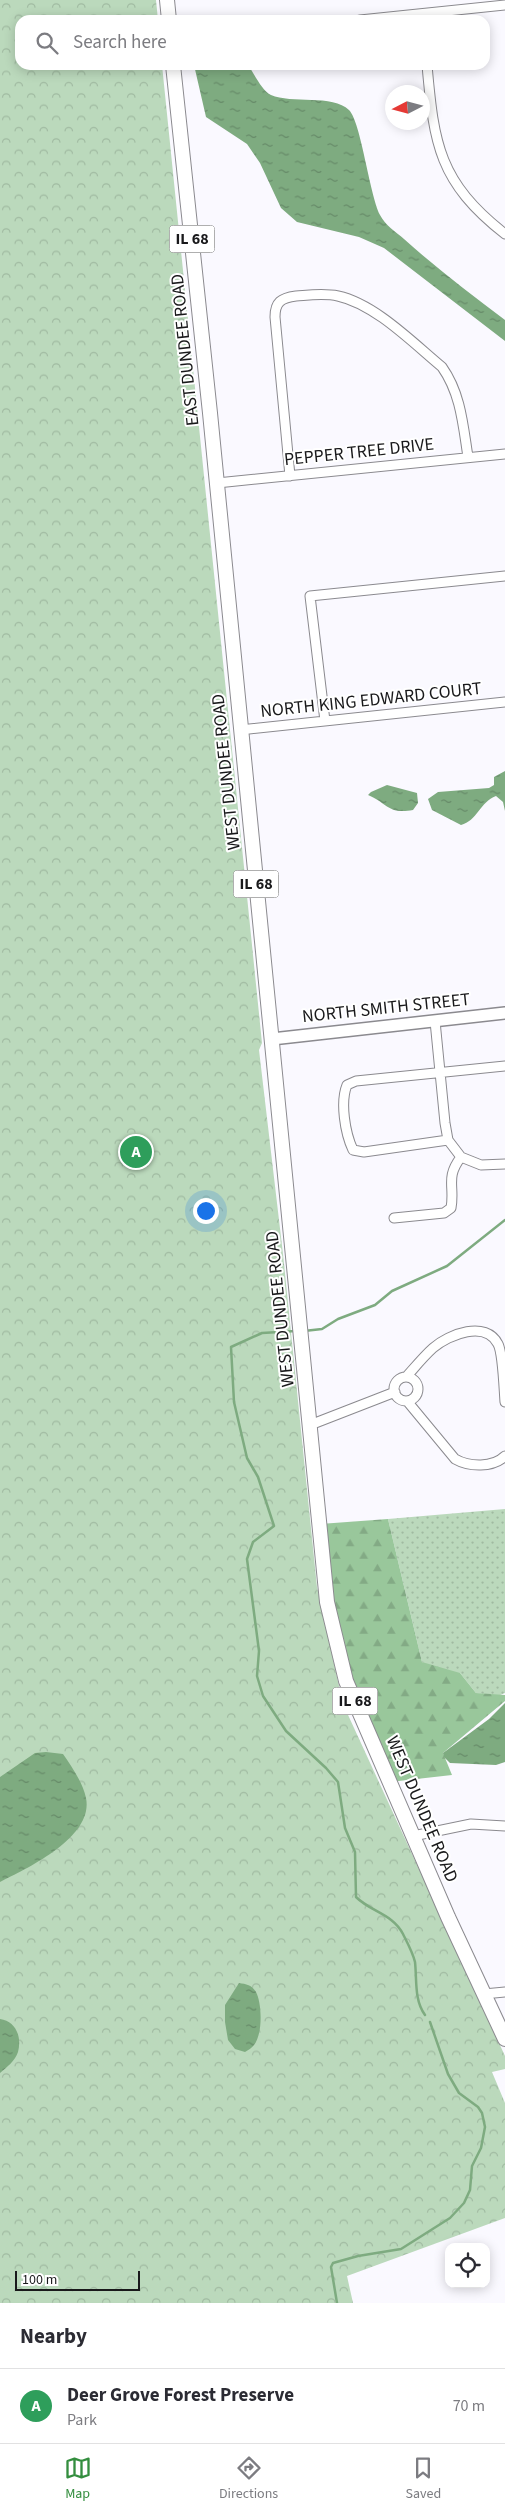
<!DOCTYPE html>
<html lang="en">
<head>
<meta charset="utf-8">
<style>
  :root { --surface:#fff; --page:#f7f7f7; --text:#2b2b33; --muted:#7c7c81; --line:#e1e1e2; --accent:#348e3f }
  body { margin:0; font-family:"Source Sans 3",sans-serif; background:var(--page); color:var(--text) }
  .controls { position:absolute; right:15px; bottom:15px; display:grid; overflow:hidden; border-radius:10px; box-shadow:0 2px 12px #0003 }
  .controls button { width:45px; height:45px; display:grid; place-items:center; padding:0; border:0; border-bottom:1px solid var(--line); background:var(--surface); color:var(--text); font:25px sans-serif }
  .compass { position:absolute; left:385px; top:85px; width:45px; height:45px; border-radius:50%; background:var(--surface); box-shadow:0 2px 12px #0003; rotate:264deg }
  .scale { position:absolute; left:15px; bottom:12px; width:125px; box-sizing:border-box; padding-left:5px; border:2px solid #19191b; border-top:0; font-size:14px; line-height:18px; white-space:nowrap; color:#19191b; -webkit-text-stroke:4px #fff; paint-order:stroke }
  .you { position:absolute; left:205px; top:1210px; width:18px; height:18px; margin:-12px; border:4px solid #fff; border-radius:50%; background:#1a73e8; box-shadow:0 0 0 8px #1a73e833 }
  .badge { display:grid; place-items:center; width:32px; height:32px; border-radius:50%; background:var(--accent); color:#fff; font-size:16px; font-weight:700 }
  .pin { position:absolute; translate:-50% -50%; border:2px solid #fff; box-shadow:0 1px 5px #0006 }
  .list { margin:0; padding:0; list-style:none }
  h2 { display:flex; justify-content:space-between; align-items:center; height:65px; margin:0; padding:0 20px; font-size:21px }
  h2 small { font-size:16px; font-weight:400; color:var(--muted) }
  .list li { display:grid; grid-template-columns:32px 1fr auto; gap:15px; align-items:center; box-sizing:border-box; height:75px; padding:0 20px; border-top:1px solid var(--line) }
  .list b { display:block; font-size:19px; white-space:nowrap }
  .list p { margin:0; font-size:16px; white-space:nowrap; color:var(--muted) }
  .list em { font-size:16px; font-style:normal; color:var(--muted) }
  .icon { flex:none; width:28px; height:28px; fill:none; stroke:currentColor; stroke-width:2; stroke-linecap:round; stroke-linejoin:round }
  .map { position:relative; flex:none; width:505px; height:2303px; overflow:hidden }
  .search { position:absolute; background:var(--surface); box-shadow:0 2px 12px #0003; left:15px; right:15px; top:15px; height:55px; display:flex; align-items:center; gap:12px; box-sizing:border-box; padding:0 18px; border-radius:15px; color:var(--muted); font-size:19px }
  .sheet { height:140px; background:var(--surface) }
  nav { display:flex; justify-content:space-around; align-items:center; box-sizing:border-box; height:70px; border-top:1px solid var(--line); background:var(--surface); font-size:14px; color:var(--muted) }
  nav a { display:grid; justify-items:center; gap:2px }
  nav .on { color:var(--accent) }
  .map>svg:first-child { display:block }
  .grass { fill:url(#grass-dots) }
  .forest { fill:url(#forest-firs) }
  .park { fill:url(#park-crowns) }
  .water { fill:url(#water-ripples) }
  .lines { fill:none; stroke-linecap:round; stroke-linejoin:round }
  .stream { stroke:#7eab80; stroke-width:2.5 }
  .minor-casing { stroke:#8b8a8f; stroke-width:11 }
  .tertiary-casing { stroke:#8b8a8f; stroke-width:14 }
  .primary-casing { stroke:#8b8a8f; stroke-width:16 }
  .minor { stroke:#fff; stroke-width:9 }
  .tertiary { stroke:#fff; stroke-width:11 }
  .primary { stroke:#fff; stroke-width:14 }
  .labels { text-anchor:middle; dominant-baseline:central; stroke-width:4; stroke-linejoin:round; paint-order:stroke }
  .shield { fill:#fff; stroke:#5e5e5f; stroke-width:1 }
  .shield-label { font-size:16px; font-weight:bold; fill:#19191b }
  .street-label { font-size:18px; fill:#19191b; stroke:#fff }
</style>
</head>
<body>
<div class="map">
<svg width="505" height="2303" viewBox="0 0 505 2303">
  <defs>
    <pattern id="grass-dots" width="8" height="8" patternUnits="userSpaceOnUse" patternTransform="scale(1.25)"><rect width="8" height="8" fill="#bbd9bc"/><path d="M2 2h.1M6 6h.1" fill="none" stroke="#a0baa1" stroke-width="1.8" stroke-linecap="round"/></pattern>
    <pattern id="forest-firs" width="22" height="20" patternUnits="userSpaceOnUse" patternTransform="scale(1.25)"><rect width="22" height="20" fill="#99c79b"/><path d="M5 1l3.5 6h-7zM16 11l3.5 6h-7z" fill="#83aa85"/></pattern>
    <pattern id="park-crowns" width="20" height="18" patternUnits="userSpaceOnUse" patternTransform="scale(1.25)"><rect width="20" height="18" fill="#bbd9bc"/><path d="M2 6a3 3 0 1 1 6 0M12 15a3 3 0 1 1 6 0" fill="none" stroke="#a0baa1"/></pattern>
    <pattern id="water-ripples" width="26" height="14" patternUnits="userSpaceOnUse" patternTransform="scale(1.25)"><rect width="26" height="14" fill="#7eab80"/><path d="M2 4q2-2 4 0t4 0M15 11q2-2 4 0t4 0" fill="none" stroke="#668a68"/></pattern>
  </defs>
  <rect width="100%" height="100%" fill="#faf9ff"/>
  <path class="grass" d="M505 1509V1693L498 1696 476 1693 460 1673H443L422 1662 388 1519Z"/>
  <path class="forest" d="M388 1519 422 1662 460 1673 476 1693 505 1695V1701L443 1753 452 1775 390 1782 335 1635 320 1524Z"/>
  <path class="park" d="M0 0H156L158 20H20V65H162L262 1043 259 1050 283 1254 317 1587 343 1704 505 2056V2069L492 2072 505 2103V2218L347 2276 353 2303H0Z"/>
  <path class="water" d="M194 65H248C254 73 262 91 271 95 291 104 333 94 349 110 361 122 369 192 380 215 385 225 396 232 404 239 436 268 471 294 505 320V341L384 248 359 237 297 222 281 208 260 163 247 144 206 117Z
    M505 771V811L503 802 496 796C480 802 477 821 461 825L432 810 428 799 438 792 489 788 494 785V777Z
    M387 785 417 793 418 803 413 810C388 815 386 802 368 795L371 792Z
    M505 1703V1762L496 1765 450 1763 444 1757 443 1753 489 1719Z
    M46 1752 63 1754C72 1767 83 1783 86 1798 94 1837 28 1868 0 1882V1777L35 1753Z
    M239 1983C246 1984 252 1985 256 1992 262 2003 263 2034 254 2045 252 2048 248 2050 245 2052L235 2049 228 2040 225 2022V2005Z
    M0 2019C16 2021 22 2037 18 2052 15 2061 7 2067 0 2073Z"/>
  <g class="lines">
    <path class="stream" d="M296 1331 262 1333 231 1347 234 1402 247 1458 258 1477 274 1526 253 1542 247 1559 259 1651 257 1676 263 1696 286 1731 326 1768 338 1782 345 1828 355 1852 356 1897C371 1912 393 1914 403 1934 407 1942 413 1953 415 1962 417 1980 414 2000 425 2015
      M304 1331 322 1329 338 1319 375 1305 392 1291 447 1266 505 1220
      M337 2303 331 2267 333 2263 358 2256 401 2249 450 2218 464 2203 470 2190 472 2166 481 2148 485 2127 482 2113 478 2107 459 2093 448 2074 430 2022"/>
    <g class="minor-casing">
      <path id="minor" d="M360 20 505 5
        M427 65C434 145 439 182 505 234
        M290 476 275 317C275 302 281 298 296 296 310 295 324 293 338 296 375 304 413 343 442 367 461 394 463 425 468 457
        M217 483 505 454
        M325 721 310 596 505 576
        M240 730 505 702
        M435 1021 445 1123 448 1140 461 1157
        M448 1140 364 1152 353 1150C345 1133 340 1102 347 1085L356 1081 505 1066
        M461 1157 481 1165 505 1164
        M394 1218 444 1213 451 1208C455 1186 445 1178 461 1157
        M407 1376C415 1367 424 1356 433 1348 449 1334 486 1320 498 1344 503 1353 504 1390 505 1402
        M394 1389a12 12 0 1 1 24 0a12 12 0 1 1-24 0Z
        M407 1401 455 1459C469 1467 493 1468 505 1456
        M310 1425 395 1392
        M413 1836 471 1824 505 1826
        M484 1994 505 1992"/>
    </g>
    <g class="tertiary-casing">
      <path id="tertiary" d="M272 1039 505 1013"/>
    </g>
    <g class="primary-casing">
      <path id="primary" d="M167 0 169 20
        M173 65 210 413 327 1602 346 1681 448 1917 505 2039"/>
    </g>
    <use href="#minor" class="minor"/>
    <use href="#tertiary" class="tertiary"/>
    <use href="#primary" class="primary"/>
  </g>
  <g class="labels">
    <g class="shield">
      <rect x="169.5" y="225.5" width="45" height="27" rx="4"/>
      <rect x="233.5" y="870.5" width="45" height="27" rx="4"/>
      <rect x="332.5" y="1687.5" width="45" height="27" rx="4"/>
    </g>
    <g class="shield-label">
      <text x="192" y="239">IL 68</text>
      <text x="256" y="884">IL 68</text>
      <text x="355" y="1701">IL 68</text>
    </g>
    <g class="street-label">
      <text transform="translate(185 350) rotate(-96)">EAST DUNDEE ROAD</text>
      <text transform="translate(359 452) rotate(-6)">PEPPER TREE DRIVE</text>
      <text transform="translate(371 700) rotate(-6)">NORTH KING EDWARD COURT</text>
      <text transform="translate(226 772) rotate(-96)">WEST DUNDEE ROAD</text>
      <text transform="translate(386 1008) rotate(-6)">NORTH SMITH STREET</text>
      <text transform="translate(280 1309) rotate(-96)">WEST DUNDEE ROAD</text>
      <text transform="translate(422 1809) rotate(67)">WEST DUNDEE ROAD</text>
    </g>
  </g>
</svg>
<div class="controls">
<button><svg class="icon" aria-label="locate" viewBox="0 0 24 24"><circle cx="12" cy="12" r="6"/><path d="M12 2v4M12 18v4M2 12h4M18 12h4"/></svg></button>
</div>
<svg class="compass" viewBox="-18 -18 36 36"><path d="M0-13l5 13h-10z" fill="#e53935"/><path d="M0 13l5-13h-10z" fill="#7c7c81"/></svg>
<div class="scale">100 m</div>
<div class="you"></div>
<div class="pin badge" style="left:136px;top:1152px;background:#2e9e5b">A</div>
<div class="search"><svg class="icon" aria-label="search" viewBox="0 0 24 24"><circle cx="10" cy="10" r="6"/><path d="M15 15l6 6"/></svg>Search here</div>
</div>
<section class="sheet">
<h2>Nearby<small></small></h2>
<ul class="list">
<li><span class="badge" style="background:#2e9e5b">A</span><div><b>Deer Grove Forest Preserve</b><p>Park</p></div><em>70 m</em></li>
</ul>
</section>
<nav>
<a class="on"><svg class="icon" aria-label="map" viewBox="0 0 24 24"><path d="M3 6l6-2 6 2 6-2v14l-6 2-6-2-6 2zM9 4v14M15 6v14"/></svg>Map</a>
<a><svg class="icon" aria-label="directions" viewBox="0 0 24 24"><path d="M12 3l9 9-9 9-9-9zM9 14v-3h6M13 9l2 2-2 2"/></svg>Directions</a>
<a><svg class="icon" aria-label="saved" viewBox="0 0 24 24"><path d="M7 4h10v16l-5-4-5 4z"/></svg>Saved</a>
</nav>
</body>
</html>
